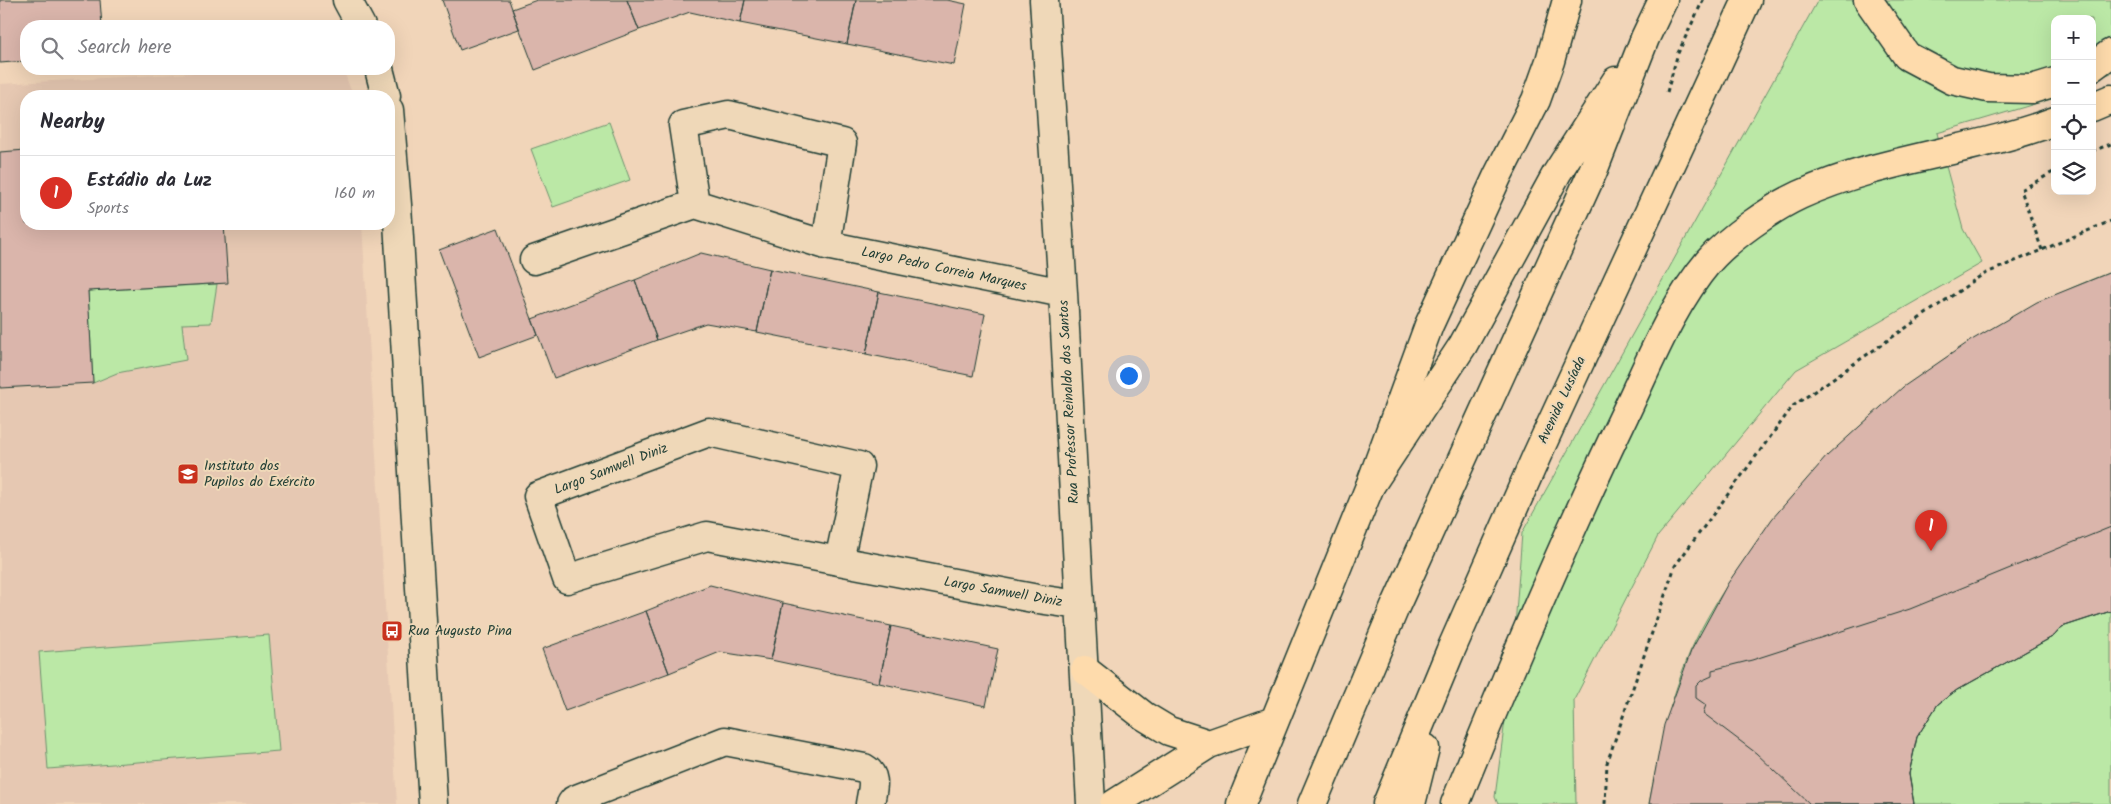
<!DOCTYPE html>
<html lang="en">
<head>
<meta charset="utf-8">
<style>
  :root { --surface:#fff; --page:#f7f7f7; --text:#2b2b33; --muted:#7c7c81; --line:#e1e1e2; --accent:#d93025 }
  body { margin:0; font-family:Kalam,sans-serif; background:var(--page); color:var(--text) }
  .controls { position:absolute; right:15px; top:15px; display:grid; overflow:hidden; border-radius:10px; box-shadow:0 5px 20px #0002 }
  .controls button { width:45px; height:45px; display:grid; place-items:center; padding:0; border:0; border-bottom:1px solid var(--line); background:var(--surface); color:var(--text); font:25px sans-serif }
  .you { position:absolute; left:1128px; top:375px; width:18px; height:18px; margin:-12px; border:4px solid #fff; border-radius:50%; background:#1a73e8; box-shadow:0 0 0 8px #1a73e833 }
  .badge { display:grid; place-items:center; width:32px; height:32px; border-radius:50%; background:var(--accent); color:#fff; font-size:16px; font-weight:700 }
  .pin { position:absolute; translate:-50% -41px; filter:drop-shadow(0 1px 2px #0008) }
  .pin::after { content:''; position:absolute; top:26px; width:18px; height:15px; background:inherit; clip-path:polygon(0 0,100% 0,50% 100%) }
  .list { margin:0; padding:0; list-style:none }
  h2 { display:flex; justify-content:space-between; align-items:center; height:65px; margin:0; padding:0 20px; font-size:21px }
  h2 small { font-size:16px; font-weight:400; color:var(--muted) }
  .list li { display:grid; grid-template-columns:32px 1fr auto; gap:15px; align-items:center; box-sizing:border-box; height:75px; padding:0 20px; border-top:1px solid var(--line) }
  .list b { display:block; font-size:19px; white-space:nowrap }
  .list p { margin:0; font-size:16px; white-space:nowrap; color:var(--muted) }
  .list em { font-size:16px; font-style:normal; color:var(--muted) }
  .icon { flex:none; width:28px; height:28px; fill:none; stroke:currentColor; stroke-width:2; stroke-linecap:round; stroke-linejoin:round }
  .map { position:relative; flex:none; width:2111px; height:804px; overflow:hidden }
  .search { position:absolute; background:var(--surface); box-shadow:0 5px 20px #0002; left:20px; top:20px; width:375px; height:55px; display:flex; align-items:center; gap:12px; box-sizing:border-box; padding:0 18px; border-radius:20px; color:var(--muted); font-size:19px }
  .panel { position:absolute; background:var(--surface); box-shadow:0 5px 20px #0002; left:20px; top:90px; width:375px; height:140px; border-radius:20px }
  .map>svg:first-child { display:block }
  .built { fill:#e6c8b2 }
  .green { fill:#bbe8a6; stroke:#6d926d }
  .building { fill:#dab5ab; stroke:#1f3d34 }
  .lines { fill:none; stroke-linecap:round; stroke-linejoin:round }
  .minor-casing { stroke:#1f3d34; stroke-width:31 }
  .major-casing { stroke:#1f3d34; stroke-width:31 }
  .highway-casing { stroke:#1f3d34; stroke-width:31 }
  .path { stroke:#1f3d34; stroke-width:3; stroke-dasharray:4 4; stroke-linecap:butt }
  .minor { stroke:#efd8b8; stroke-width:28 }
  .major { stroke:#fedbac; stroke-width:28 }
  .highway { stroke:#fedbac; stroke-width:28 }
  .labels { text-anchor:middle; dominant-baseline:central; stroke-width:4; stroke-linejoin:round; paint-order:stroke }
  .street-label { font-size:14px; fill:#1f3d34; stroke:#efd8b8 }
  .poi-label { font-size:14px; fill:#1f3d34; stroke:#efd8b8; text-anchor:start }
</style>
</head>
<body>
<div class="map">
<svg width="2111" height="804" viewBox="0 0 2111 804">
  <rect width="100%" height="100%" fill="#f1d5b9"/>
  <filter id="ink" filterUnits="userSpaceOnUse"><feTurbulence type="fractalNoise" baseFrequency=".02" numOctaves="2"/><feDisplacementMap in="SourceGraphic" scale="10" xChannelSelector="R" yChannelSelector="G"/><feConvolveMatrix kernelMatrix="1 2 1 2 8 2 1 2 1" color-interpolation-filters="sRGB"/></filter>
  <g filter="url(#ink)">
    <path class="built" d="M264 69H343L353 96H26V224H362L397 804H0V84Z"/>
    <path class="green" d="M1818 0H2111V73L2092 81V19H2055V98L1937 133 1963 229 1982 263 1796 370 1658 536 1574 700 1576 804H1498L1495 797 1512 666 1522 533Z
      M609 122 630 180 553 207 531 149Z
      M2111 272V804H1649C1659 752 1669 701 1690 652 1704 620 1724 589 1744 561 1833 429 1962 328 2111 272Z
      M217 284 211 323 182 324 186 360 117 373 93 383 88 291Z
      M269 635 279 751 48 769 39 652Z"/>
    <path class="building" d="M0 0H100L102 26H26V61L0 63Z
      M442 0H509L519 29 460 50Z
      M537 0H627L639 30 535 70 512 9Z
      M627 0H745L740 23 690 12 639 30Z
      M745 0H856L847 44 740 23Z
      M856 0H947L966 4 954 65 847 44Z
      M26 150V224H224L228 283 88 291 93 383 0 388V152Z
      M498 228 538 335 479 357 439 250Z
      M701 253 770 269 757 332 706 323 657 340 635 280Z
      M770 269 879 292 866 354 757 332Z
      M2111 272V611L2062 627 2054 636 1957 690 1938 704 1917 737 1909 774 1914 804H1649L1664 725 1691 651 1728 583 1772 519 1827 456 1903 387 1970 341 2037 302Z
      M635 280 657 340 554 378 532 319Z
      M879 292 985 314 973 376 866 354Z
      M2111 527V611L2062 627 2054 636 1957 690 1938 704 1917 737 1909 774 1914 804H1810L1756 753 1703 713 1706 705 1696 698V686L1701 681 1712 676V670L1752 660 1910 609Z
      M710 585 783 603 771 660 720 652 669 673 646 611Z
      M783 603 891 626 879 683 771 660Z
      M646 611 669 673 565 711 542 649Z
      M891 626 998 649 986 706 879 683Z"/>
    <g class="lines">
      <g class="minor-casing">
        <path id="minor" d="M347 0 361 26
          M1044 0 1063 293 1091 804
          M379 69 386 96
          M389 110 397 205 433 804
          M695 204 683 125 729 115 842 143 826 245
          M534 260 695 204 826 245 1063 293
          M839 561 859 466 709 432 538 496 567 579 707 536 1038 599 1079 605
          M571 804 574 800 725 741 864 768C878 776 872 790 870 804"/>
      </g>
      <g class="major-casing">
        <path id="major" d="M1085 670 1144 716 1169 731 1209 744
          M1114 804 1209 744 1274 721
          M1241 804 1370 486 1463 345 1557 173 1616 81
          M1312 804 1395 607 1593 171 1645 38 1663 0
          M1387 804 1450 652 1537 455 1747 0
          M1411 804 1425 748"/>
      </g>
      <g class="highway-casing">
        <path id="highway" d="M1868 0 1907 56 1952 80 1988 88 2032 89 2055 82
          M2092 67 2111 53
          M2092 107 2111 99
          M1370 486 1429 325 1498 175 1536 100 1550 61 1567 0
          M1455 804C1508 673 1563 543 1624 416 1649 364 1671 306 1709 261 1729 238 1772 208 1800 195 1881 158 1972 152 2055 121"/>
      </g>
      <path class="path" d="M1667 92 1678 53 1703 0
        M2092 151 2111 144
        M2042 250 2021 190 2055 171
        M1605 804 1607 763 1675 566 1793 406 1982 275 2111 221"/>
      <use href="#minor" class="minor"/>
      <use href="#major" class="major"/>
      <use href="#highway" class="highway"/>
    </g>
  </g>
  <defs>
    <g id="school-square" transform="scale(1.125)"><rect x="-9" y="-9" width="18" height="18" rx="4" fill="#c8321e" stroke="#efd8b8"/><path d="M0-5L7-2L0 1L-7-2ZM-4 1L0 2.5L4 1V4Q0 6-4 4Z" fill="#fff"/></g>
    <g id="bus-square" transform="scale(1.125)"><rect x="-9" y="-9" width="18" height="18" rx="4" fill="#c8321e" stroke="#efd8b8"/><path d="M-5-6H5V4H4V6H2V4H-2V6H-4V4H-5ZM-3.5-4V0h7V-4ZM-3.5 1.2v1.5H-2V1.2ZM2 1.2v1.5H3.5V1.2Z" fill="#fff"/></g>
  </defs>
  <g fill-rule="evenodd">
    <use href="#school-square" x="188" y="474"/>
    <use href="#bus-square" x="392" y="631"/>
  </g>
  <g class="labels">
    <g class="street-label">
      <text transform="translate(944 269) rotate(12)">Largo Pedro Correia Marques</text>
      <text transform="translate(1562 400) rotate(-65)">Avenida Lusíada</text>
      <text transform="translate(1069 402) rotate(-93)">Rua Professor Reinaldo dos Santos</text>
      <text transform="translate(611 469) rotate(-21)">Largo Samwell Diniz</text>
      <text transform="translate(1003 592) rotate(10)">Largo Samwell Diniz</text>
    </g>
    <g class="poi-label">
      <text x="204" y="466">Instituto dos<tspan x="204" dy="16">Pupilos do Exército</tspan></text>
      <text x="408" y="631">Rua Augusto Pina</text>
    </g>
  </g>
</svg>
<div class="controls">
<button>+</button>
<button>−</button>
<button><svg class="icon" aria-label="locate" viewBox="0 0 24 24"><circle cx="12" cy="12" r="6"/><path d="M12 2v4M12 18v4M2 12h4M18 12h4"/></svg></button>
<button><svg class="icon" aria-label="layers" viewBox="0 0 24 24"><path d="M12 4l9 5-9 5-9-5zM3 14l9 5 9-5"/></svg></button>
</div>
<div class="you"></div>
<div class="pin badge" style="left:1931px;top:551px">1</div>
<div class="search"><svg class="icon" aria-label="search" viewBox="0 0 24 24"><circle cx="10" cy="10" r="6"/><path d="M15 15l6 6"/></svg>Search here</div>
<section class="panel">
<h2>Nearby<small></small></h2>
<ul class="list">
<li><span class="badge">1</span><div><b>Estádio da Luz</b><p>Sports</p></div><em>160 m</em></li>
</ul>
</section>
</div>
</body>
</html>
